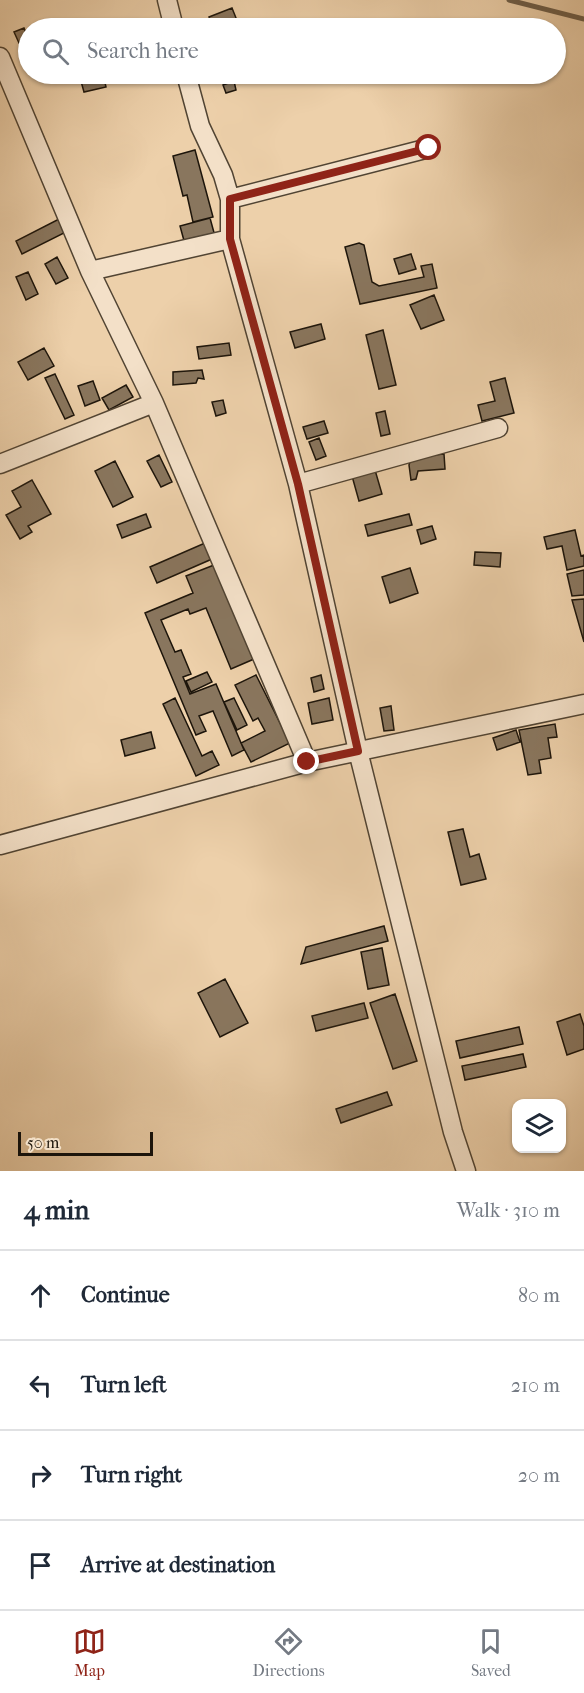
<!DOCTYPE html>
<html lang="en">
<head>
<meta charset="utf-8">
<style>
  :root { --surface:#fff; --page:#f6f6f7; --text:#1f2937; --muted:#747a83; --line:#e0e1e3; --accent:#8f2418 }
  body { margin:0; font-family:"IM FELL French Canon",serif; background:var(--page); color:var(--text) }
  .controls { position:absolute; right:18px; bottom:18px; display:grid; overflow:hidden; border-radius:12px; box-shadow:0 2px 4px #0004 }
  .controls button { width:54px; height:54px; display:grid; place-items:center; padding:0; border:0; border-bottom:2px solid var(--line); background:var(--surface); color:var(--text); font:30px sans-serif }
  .scale { position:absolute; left:18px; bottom:15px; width:135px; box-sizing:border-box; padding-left:6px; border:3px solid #1d150b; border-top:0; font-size:16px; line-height:21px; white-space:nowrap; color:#1d150b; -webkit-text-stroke:4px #f3e0c8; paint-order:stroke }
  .stop { position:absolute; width:18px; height:18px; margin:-14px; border:4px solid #8f2418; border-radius:50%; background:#fff }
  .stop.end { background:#8f2418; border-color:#fff; box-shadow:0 2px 6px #0008 }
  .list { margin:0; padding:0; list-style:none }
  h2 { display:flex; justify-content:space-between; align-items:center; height:78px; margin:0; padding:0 24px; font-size:26px }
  h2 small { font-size:20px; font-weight:400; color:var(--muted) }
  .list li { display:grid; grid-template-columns:39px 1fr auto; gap:18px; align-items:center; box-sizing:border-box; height:90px; padding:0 24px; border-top:2px solid var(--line) }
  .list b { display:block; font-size:22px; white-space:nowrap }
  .list em { font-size:20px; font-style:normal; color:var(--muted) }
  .icon { flex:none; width:33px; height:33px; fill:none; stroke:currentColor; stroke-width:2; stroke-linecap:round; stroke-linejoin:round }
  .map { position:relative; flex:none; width:584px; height:1171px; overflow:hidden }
  .search { position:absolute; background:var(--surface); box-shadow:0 2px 4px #0004; left:18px; right:18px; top:18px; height:66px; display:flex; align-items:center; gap:15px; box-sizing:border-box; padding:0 21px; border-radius:33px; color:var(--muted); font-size:22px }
  .sheet { height:438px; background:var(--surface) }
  nav { display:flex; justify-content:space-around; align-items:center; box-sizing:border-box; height:84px; border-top:2px solid var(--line); background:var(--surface); font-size:16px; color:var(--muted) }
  nav a { display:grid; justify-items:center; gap:3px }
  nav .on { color:var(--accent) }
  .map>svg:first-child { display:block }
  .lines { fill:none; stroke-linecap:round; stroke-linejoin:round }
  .stream { stroke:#6f5f4a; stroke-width:5 }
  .building { fill:#89765e; stroke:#1d150b; stroke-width:1.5 }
  .street-casing { stroke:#514433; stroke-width:21 }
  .street { stroke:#f3e0c8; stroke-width:18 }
  .route { stroke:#8f2418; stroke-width:8 }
</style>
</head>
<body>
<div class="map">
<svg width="584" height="1171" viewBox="0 0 584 1171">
  <rect width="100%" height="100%" fill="#edd0aa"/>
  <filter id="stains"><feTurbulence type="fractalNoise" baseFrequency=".00333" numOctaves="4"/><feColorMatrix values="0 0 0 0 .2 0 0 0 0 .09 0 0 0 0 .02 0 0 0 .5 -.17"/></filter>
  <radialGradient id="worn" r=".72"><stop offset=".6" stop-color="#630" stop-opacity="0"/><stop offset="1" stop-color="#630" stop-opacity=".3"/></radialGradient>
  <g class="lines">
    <path class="stream" d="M509 0 584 19"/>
  </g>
  <path class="building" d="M232 8 240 28H213L209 17Z
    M24 28 28 38 19 43 14 32Z
    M79 74H103L106 87 84 92Z
    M234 81 236 90 226 93 223 85Z
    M195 150 213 217 193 222 187 195 183 196 173 156Z
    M61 218 68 231 22 254 16 241Z
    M210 218 216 240 186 248 180 226Z
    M359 243 364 245 372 282 379 286 424 277 421 266 432 264 437 288 360 304 345 247Z
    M411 254 416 269 399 274 394 259Z
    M57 257 68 278 56 284 45 264Z
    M28 272 38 294 26 300 16 277Z
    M434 295 444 320 421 329 410 305Z
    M321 324 325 339 295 348 290 332Z
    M383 330 396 385 379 389 366 335Z
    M229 343 231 355 199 359 197 347Z
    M44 348 54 366 28 380 18 362Z
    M202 370 204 379 198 378 196 383 173 385V372Z
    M55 374 74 415 65 419 45 378Z
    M505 378 514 413 482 421 478 405 495 401 490 382Z
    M93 381 100 400 85 406 78 386Z
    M126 385 133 397 109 410 102 398Z
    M223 400 226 413 216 416 212 402Z
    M385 411 390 434 381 436 376 413Z
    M324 421 328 433 307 439 303 427Z
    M319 438 326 456 316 460 309 442Z
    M444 454 445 469 418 471 416 479 411 480 409 465 411 457Z
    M159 455 172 482 161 487 147 461Z
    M115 461 133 497 113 507 95 471Z
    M375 470 382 494 359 501 352 476Z
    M32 480 51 514 28 526 32 532 20 539 6 515 21 507 12 491Z
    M146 514 151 527 122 538 117 525Z
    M409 514 412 525 368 536 365 525Z
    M432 526 436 539 421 544 417 530Z
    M575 530 581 556 584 555V566L567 570 562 546 547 549 544 537Z
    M205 543 212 559 157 583 150 567Z
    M475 552 501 553 500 567 474 565Z
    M214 565 254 659 231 669 206 608 190 614 188 609 161 620 175 652 181 650 191 674 183 677 190 694 216 684 244 750 232 756 213 711 199 716 206 731 196 735 145 613 193 593 186 576Z
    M410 568 418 593 390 603 382 577Z
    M584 570V595L572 596 567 574Z
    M584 599V642L572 600Z
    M207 672 212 682 191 692 186 681Z
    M256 675 290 743 251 762 241 743 265 731 258 718 253 721 235 685Z
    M321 675 324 689 314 692 311 678Z
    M175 698 202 756 212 751 219 765 196 776 163 704Z
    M234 698 247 725 237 730 224 702Z
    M329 698 333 720 312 724 308 703Z
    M391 706 394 730 384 731 380 708Z
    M555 724 557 737 548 738 551 758 539 760 541 773 528 775 519 730Z
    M516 730 520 742 497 750 493 738Z
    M151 732 155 748 125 756 121 740Z
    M463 829 470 857 479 854 486 879 461 885 448 832Z
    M384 926 388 941 301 964 306 947Z
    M382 948 389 985 368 989 361 952Z
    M225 979 248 1023 220 1037 198 993Z
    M395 994 417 1061 393 1069 370 1003Z
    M364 1003 368 1018 316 1031 312 1016Z
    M580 1014 584 1026V1049L567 1055 557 1022Z
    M519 1027 523 1044 460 1058 456 1041Z
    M523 1054 526 1067 465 1080 462 1066Z
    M387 1092 392 1105 341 1123 336 1109Z"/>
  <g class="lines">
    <g class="street-casing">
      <path id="street" d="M167 0 174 28
        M0 57 90 271 154 403 307 762
        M186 74 200 126 223 175 230 199V239L298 484 358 751 453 1132 466 1171
        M230 199 429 148
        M90 271 230 239
        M0 464 154 403
        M298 484 498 428
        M0 845 307 762 584 704"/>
    </g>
    <use href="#street" class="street"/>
  </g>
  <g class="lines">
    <path class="route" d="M307 762 358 751 298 484 230 239V199L429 148"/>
  </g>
  <rect width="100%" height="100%" filter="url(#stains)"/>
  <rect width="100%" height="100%" fill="url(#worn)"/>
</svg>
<div class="controls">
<button><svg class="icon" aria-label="layers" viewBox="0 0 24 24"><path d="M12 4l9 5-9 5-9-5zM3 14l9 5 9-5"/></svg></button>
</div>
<div class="scale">50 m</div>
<div class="stop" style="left:429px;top:148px"></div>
<div class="stop end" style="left:307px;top:762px"></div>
<div class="search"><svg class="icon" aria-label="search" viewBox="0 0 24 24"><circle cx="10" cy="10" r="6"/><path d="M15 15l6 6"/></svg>Search here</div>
</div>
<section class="sheet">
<h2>4 min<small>Walk · 310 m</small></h2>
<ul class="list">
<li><svg class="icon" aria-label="ahead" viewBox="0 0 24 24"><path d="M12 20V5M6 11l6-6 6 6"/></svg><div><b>Continue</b></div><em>80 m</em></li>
<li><svg class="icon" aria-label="left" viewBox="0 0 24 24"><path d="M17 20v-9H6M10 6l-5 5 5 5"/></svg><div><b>Turn left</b></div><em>210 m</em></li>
<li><svg class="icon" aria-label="right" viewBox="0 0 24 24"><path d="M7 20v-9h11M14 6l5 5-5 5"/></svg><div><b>Turn right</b></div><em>20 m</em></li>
<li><svg class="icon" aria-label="arrive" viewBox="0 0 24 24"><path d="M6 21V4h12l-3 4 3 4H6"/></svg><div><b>Arrive at destination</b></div></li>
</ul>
</section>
<nav>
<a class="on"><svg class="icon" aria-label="map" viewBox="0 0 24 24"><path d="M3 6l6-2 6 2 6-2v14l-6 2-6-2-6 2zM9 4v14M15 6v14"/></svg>Map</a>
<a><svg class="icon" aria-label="directions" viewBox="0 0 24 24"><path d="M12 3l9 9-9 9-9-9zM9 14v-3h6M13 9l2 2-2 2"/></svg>Directions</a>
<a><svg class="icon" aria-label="saved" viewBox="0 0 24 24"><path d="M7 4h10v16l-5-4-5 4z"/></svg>Saved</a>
</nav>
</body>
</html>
